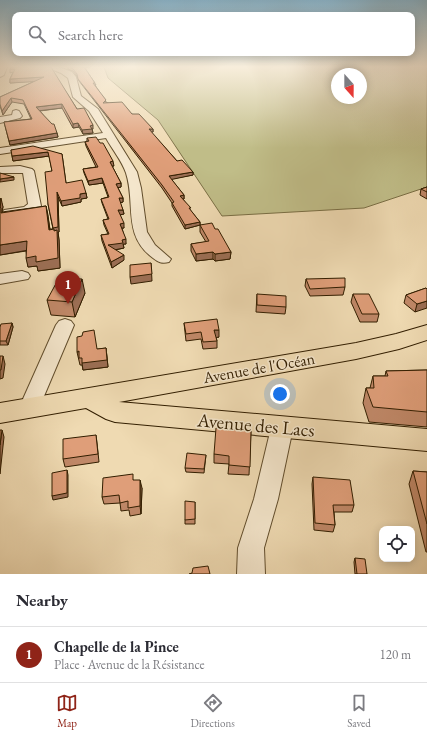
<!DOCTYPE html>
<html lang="en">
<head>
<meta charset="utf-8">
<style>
  :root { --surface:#fff; --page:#f7f7f7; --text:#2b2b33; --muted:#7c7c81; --line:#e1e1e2; --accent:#8f2418 }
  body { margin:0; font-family:"EB Garamond",serif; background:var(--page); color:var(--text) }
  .controls { position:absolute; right:12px; bottom:12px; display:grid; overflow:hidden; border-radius:8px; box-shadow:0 2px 10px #0003 }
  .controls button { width:36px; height:36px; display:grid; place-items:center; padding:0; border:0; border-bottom:1px solid var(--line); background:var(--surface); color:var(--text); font:20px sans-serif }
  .compass { position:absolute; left:331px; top:68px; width:36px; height:36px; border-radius:50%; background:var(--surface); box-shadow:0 2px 10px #0003; rotate:159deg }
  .you { position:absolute; left:280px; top:394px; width:14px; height:14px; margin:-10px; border:3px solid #fff; border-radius:50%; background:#1a73e8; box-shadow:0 0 0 6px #1a73e833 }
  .badge { display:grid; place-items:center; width:26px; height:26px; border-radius:50%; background:var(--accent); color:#fff; font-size:13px; font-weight:700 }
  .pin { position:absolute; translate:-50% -33px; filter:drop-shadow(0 1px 2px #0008) }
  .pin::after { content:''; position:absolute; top:21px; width:14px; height:12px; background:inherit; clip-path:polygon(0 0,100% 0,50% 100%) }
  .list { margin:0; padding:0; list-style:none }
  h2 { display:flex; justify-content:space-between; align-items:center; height:52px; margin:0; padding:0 16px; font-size:17px }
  h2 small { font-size:13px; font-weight:400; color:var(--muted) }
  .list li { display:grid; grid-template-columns:26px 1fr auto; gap:12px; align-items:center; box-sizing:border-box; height:56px; padding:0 16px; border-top:1px solid var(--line) }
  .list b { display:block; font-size:15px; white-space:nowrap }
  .list p { margin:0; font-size:13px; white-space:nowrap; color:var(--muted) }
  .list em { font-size:13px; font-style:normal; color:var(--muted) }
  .icon { flex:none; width:22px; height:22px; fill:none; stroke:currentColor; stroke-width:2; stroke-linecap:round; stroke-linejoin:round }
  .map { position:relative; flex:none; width:427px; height:574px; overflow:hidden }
  .search { position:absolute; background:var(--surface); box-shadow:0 2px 10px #0003; left:12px; right:12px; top:12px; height:44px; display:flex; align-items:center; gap:10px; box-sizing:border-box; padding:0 14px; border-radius:8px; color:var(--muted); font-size:15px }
  .sheet { height:108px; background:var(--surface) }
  nav { display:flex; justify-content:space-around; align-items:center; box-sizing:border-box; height:56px; border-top:1px solid var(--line); background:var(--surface); font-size:11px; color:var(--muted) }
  nav a { display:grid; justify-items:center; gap:2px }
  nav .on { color:var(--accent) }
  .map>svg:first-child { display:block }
  .green { fill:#c0bd88; stroke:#796e44; fill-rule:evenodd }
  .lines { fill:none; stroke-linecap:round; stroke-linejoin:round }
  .minor-casing { stroke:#614d2c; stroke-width:2 }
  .major-casing { stroke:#321e00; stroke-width:2 }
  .minor { fill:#f5e7cd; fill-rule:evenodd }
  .major { fill:#efdab2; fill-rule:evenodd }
  .wall { fill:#c08868; stroke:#321e00 }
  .shaded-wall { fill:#9c6f55; stroke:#321e00 }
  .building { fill:#df9e79; stroke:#321e00 }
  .labels { text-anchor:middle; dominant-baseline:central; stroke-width:3; stroke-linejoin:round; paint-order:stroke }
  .street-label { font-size:16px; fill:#321e00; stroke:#f5e7cd }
  .near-street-label { font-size:19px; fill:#321e00; stroke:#f5e7cd }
</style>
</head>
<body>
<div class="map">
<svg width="427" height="574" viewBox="0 0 427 574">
  <rect width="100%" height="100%" fill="#efdab2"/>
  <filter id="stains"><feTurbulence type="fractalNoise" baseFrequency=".005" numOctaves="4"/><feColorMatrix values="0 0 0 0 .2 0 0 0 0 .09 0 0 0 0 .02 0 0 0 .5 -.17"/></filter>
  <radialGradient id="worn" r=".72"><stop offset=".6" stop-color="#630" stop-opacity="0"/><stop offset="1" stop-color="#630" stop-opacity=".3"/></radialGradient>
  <path class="green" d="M104 67H427V187L364 208 222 216 158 120 108 78ZM337 74H361V98H337Z"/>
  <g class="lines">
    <g class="minor-casing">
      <path id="minor" d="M0 67H7L4 75 0 77Z
        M46 67H59L72 72 76 77 81 96 98 109 137 172 141 188 147 232 155 245 171 259 169 262C162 264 158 262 153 258 122 235 136 204 126 173 122 161 112 149 106 138L0 154V148L103 133 89 111 73 97 68 78 61 73Z
        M16 110 19 111 22 116 20 118 0 123V117L12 115 13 111Z
        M20 166 32 169 34 171 41 206C35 215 15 218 4 216L2 213 4 210 24 207 28 204 23 173H0V167Z
        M22 271 28 273 30 276 28 279 0 284V274Z
        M65 319 71 321 74 325 39 408 36 414 29 416 22 414 19 408 56 325 59 321Z
        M282 419 290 422 293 428 278 499 264 548 265 574H237L238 548 254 499 271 428 274 422Z"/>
    </g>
    <g class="major-casing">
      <path id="major" d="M427 325V340L399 349 356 359 119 402 427 429V451L115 422 106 419 86 408 0 423V403L356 343 396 334Z"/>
    </g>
    <use href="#minor" class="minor"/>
    <use href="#major" class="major"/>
  </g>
  <path class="wall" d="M50 67 77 109 93 129H92L93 133 83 134 79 127 73 128 62 108 40 111 57 133 58 137 10 145 4 122 31 119 24 104 12 102 3 115 0 106V107V97L35 81 10 83V79L13 72 10 73V69Z
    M67 67H90L85 68 96 85H95L106 102 132 114 153 129V132H151L177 161 193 172V175L171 179 184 195V199H183L191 211 200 222V225L215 229 231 252 230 259 215 261 213 259 196 261 191 251V244L206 242 200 232V225L185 229 172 206V203L162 188 79 81 77 76 73 71 68 69Z
    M87 138 114 166H112L121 183V187L118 188 123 198V202L120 203 123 210 124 214 120 215 124 228H122L126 244H123L124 248 115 250 124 260 112 268 102 241 101 235 108 234 104 225 103 220 108 219 102 203 101 199 108 197 103 183 89 185 84 173 83 169 96 167 86 146 85 142 87 141Z
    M11 150 62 154 66 183 86 193 87 198 81 199V202L62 206 58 197 59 232H58L59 240 60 268 38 271 37 266 28 267 26 251 0 255V198L3 207 2 211V212L46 206 50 229H53L48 204 52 171 49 156 13 161Z
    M427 187V199L420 195 421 189Z
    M306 279 345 287 343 295 310 296 305 286Z
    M426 288 415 312 404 303 406 295Z
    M85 293 75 317 51 315 47 300Z
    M257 294 286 307 285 314 256 312Z
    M353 294 379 314 377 322H360L351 302Z
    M12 323 13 327 8 345H0V327Z
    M184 323 219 337H216L217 341V348L203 349 201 339 186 341Z
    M106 348 108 367 83 370 82 365H80L77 352Z
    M427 370V427L369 422 363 403 366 388H370L373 376H385L386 371Z
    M251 431 249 475 228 474 229 464 214 463V454Z
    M96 435 97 443 99 462 65 467 63 459Z
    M206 455 204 473 186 472 185 468Z
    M413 471 427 472V552H426L409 484Z
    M313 477 354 505 352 512H334L335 525 333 532 314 530 312 484Z
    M134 480 142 488 141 514 130 516 129 510 121 511 120 503 104 504 102 497Z
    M195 502V524H185V520Z
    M355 558 367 574H355L354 562Z"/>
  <path class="shaded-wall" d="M44 77 45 81 10 83V79Z
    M11 98 12 102 3 115 2 111Z
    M62 104V108L37 111 36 107Z
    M78 123 79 127 73 128V124Z
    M93 125V129H92L93 133 83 134 82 130 90 126Z
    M149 129H153V132H149Z
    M57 133 58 137 10 145 9 141Z
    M48 152 49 156 13 161 12 156Z
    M113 161 114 166H111L110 162Z
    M193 172V175L169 180V176Z
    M14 177V180L0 182V179Z
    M102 178 103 183 89 185 88 181Z
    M121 183V187L116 188V184Z
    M57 192 58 197 59 232H58L59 240 60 268 38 271 37 266 28 267 26 258 54 233 53 228Z
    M86 193 87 198 81 199V202L62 206 61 201 80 194Z
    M184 195V199H180V196Z
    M1 198 3 207 2 211 3 217 0 211Z
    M119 198H123V202L119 203Z
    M46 206 48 215 51 239 49 230Z
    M118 210H123L124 214 119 215Z
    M200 222V225L185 229V225Z
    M124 223V228H121L120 224Z
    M126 239V244H123L124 248 109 251 108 245 122 240Z
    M27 241 29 250 0 255V245Z
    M213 252V259L196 261V254Z
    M231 252 230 259 215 261V254Z
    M124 255V260L112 268 111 262Z
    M151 263 152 281 131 284 130 277Z
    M82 279 85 293 75 317 72 302Z
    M427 301V308L415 312 417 304Z
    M12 323 13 327 8 345 6 341Z
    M214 330H219V337L214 338Z
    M106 348 108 367 83 370 82 363Z
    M3 356 5 364 3 378 0 379V370Z
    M2 430 4 437 0 474V445Z
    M67 470 68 475V497L53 500 52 496Z
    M140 480 142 488 141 514 140 506Z"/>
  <path class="building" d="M11 67H51L77 109 84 108 93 125 90 126 92 129 82 130 78 123 73 124 62 104 36 107 52 124H54L57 133 9 141 4 122 32 119 23 100 11 98 2 111 0 104V97L44 77 10 79 15 69H10Z
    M69 67H84L95 83H93L106 100 103 103 122 102 132 114H139L153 129H149L177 161 182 160 193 172 169 176 184 195 180 196 191 208H189L200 222 185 225 172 203 174 202 162 185 78 79 77 74 73 69Z
    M96 137 100 143H103L113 161 110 162 121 183 116 184 123 198H119L123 210H118L124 223 120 224 126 239 122 240 123 243 108 245 124 255 111 262 101 235 109 234 103 220 109 219 101 199 109 197 102 178 88 181 83 169 98 167 85 142 89 141 87 138Z
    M33 146 62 154 66 183 82 180 86 193 80 194V198L61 201 57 192 58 227 53 228 48 204 45 172 52 171 48 152 12 156 11 150Z
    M0 173 14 177 0 179Z
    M427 187V192L421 189Z
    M46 206 49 230 54 229V231L57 230 58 258 36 262V256L26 258 27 241 0 245V207L1 208V213Z
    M212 223 215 229H218L231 252 215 254 213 252 196 254 191 244 209 241 200 225Z
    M151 263 152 274 130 277V265Z
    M59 278 82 279 72 302 47 300Z
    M345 278V287L310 289 306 279Z
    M426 288 427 289V301L417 304 406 295Z
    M257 294 286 296V307L257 305Z
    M353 294H369L379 314H362Z
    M217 319 219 330H214L217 341 203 342 201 332 186 334 184 323Z
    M12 323 6 341H0V327L1 324Z
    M94 330 97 349 106 348 107 360 82 363V358H79V351L77 352V337L82 336 83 332Z
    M0 356H3L1 370H0Z
    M427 370V412L373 407 366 388H374L373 376H388L386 371Z
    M216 428 251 431 250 467 229 465V456L214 454Z
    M0 430H2L0 445Z
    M96 435 98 454 63 459V439Z
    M187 453 206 455 204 469 185 468Z
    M67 470V493L52 496V473Z
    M413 471 427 472V524Z
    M133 474V480H140V506L128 508V501L120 503 119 495 102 497 103 478Z
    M313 477 350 480 354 505H333L335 525 315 523Z
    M185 501 195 502V519L185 520Z
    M355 558 365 559 367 574H357Z
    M208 566 210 574H189L192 573 193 568Z"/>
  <linearGradient id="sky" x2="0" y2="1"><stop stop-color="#89b7d0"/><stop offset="0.45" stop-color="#f8eedc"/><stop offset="1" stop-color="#f8eedc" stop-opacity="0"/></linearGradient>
  <rect width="427" height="148" fill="url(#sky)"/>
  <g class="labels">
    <g class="street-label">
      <text transform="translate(259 368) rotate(-10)">Avenue de l'Océan</text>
    </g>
    <g class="near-street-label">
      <text transform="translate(256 425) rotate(5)">Avenue des Lacs</text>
    </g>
  </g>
  <rect width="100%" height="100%" filter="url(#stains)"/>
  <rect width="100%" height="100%" fill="url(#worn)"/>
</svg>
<div class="controls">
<button><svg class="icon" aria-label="locate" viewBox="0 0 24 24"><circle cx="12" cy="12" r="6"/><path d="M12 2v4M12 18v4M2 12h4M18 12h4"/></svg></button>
</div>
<svg class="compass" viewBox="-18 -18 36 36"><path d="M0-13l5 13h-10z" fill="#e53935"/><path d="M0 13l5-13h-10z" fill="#7c7c81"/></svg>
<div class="you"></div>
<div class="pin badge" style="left:68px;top:304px">1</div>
<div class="search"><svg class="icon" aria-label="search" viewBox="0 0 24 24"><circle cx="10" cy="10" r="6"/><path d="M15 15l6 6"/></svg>Search here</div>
</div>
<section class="sheet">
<h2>Nearby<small></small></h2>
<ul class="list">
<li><span class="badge">1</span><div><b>Chapelle de la Pince</b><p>Place · Avenue de la Résistance</p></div><em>120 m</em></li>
</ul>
</section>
<nav>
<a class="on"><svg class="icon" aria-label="map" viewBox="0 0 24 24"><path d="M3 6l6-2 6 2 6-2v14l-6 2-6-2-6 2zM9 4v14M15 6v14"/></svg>Map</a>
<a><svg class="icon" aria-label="directions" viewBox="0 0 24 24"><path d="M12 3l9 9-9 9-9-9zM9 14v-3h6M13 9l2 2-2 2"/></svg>Directions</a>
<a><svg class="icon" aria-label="saved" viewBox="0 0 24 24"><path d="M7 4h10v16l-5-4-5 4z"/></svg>Saved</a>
</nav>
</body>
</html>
